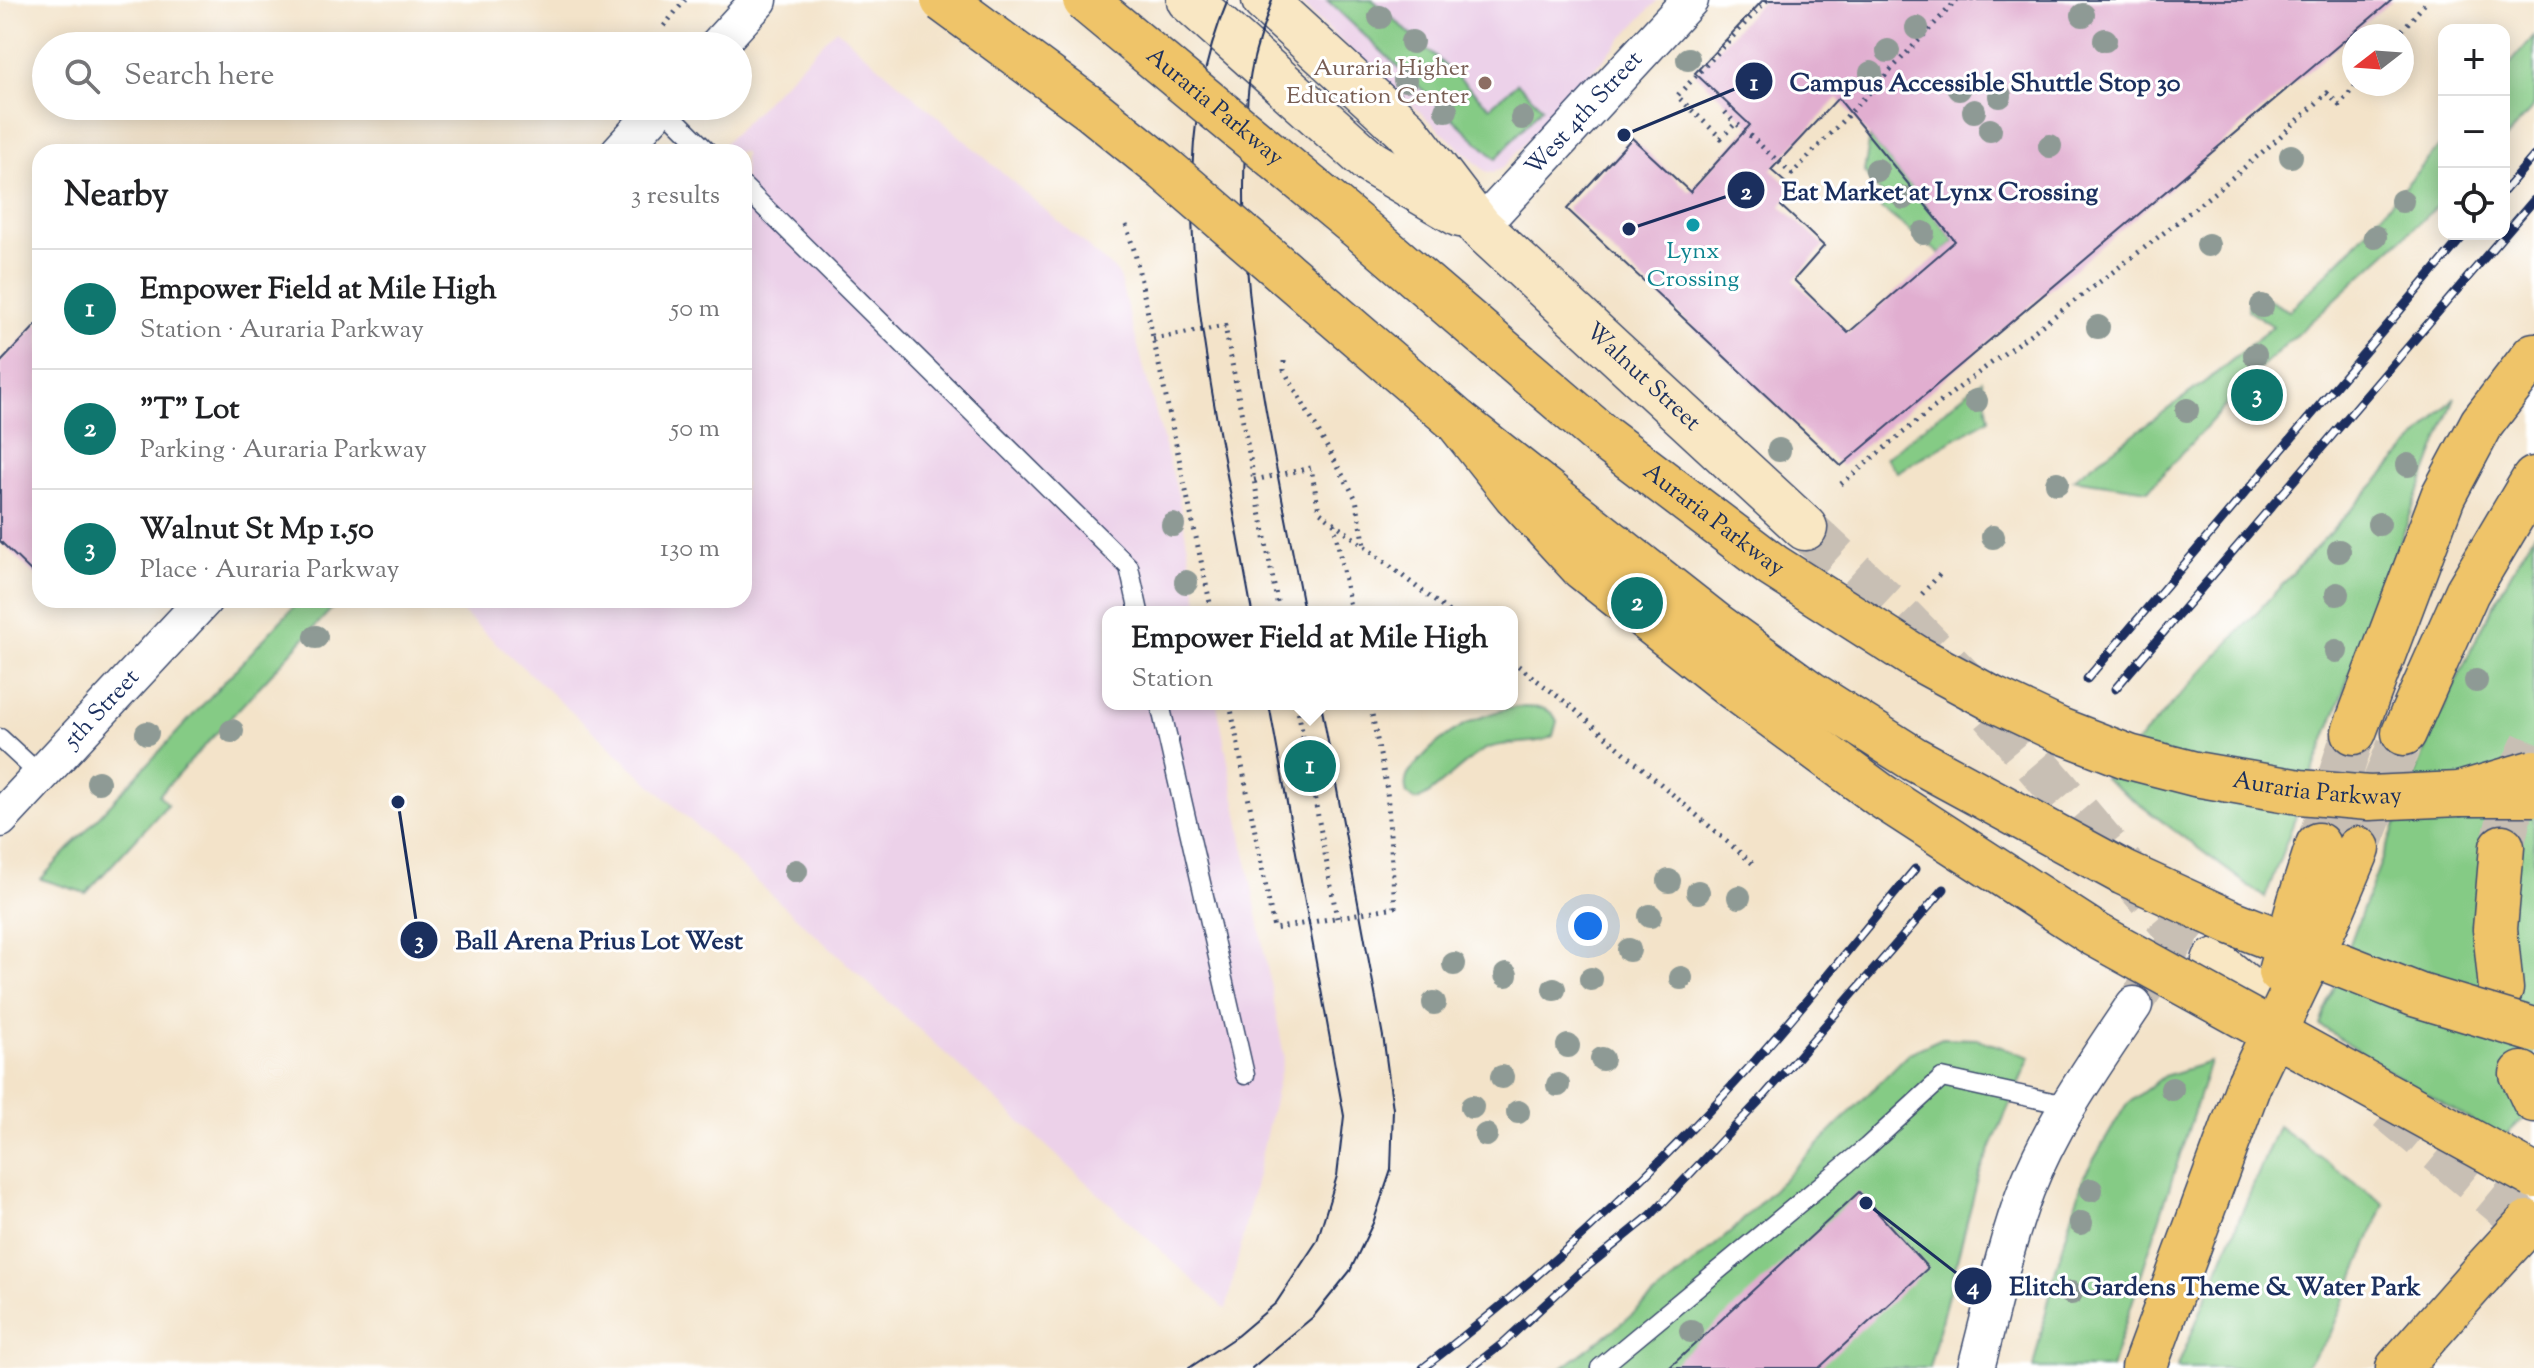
<!DOCTYPE html>
<html lang="en">
<head>
<meta charset="utf-8">
<style>
  :root { --surface:#fff; --page:#f6f6f6; --text:#202124; --muted:#757577; --line:#e0e0e0; --accent:#0f766e }
  body { margin:0; font-family:"Sorts Mill Goudy",serif; background:var(--page); color:var(--text) }
  .controls { position:absolute; right:24px; top:24px; display:grid; overflow:hidden; border-radius:16px; box-shadow:0 4px 20px #0003 }
  .controls button { width:72px; height:72px; display:grid; place-items:center; padding:0; border:0; border-bottom:2px solid var(--line); background:var(--surface); color:var(--text); font:40px sans-serif }
  .compass { position:absolute; left:2342px; top:24px; width:72px; height:72px; border-radius:50%; background:var(--surface); box-shadow:0 4px 20px #0003; rotate:253deg }
  .you { position:absolute; left:1588px; top:926px; width:28px; height:28px; margin:-20px; border:6px solid #fff; border-radius:50%; background:#1a73e8; box-shadow:0 0 0 12px #1a73e833 }
  .badge { display:grid; place-items:center; width:52px; height:52px; border-radius:50%; background:var(--accent); color:#fff; font-size:26px; font-weight:700 }
  .pin { position:absolute; translate:-50% -50%; border:4px solid #fff; box-shadow:0 2px 8px #0006 }
  .popup { position:absolute; left:1102px; top:606px; width:416px; height:104px; box-sizing:border-box; display:grid; place-content:center; border-radius:16px; background:var(--surface); filter:drop-shadow(0 2px 6px #0005); font-size:26px; white-space:nowrap; color:var(--muted) }
  .popup b { font-size:30px; color:var(--text) }
  .popup::after { content:''; position:absolute; left:50%; top:100%; margin-left:-16px; border:16px solid transparent; border-top-color:var(--surface) }
  .list { margin:0; padding:0; list-style:none }
  h2 { display:flex; justify-content:space-between; align-items:center; height:104px; margin:0; padding:0 32px; font-size:34px }
  h2 small { font-size:26px; font-weight:400; color:var(--muted) }
  .list li { display:grid; grid-template-columns:52px 1fr auto; gap:24px; align-items:center; box-sizing:border-box; height:120px; padding:0 32px; border-top:2px solid var(--line) }
  .list b { display:block; font-size:30px; white-space:nowrap }
  .list p { margin:0; font-size:26px; white-space:nowrap; color:var(--muted) }
  .list em { font-size:26px; font-style:normal; color:var(--muted) }
  .icon { flex:none; width:44px; height:44px; fill:none; stroke:currentColor; stroke-width:2; stroke-linecap:round; stroke-linejoin:round }
  .map { position:relative; flex:none; width:2534px; height:1368px; overflow:hidden }
  .search { position:absolute; background:var(--surface); box-shadow:0 4px 20px #0003; left:32px; top:32px; width:720px; height:88px; display:flex; align-items:center; gap:20px; box-sizing:border-box; padding:0 28px; border-radius:44px; color:var(--muted); font-size:30px }
  .panel { position:absolute; background:var(--surface); box-shadow:0 4px 20px #0003; left:32px; top:144px; width:720px; height:464px; border-radius:24px }
  .map>svg:first-child { display:block }
  .built { fill:#ecd1e9 }
  .green { fill:#85cb85; stroke:#507d72; stroke-width:2 }
  .building { fill:#e1aed0; fill-rule:evenodd }
  .lines { fill:none; stroke-linecap:round; stroke-linejoin:round }
  .street-tunnel { stroke:#c8bfb4; stroke-width:36; stroke-dasharray:36 18; stroke-linecap:butt }
  .secondary-tunnel { stroke:#c8bfb4; stroke-width:44; stroke-dasharray:44 22; stroke-linecap:butt }
  .highway-tunnel { stroke:#c8bfb4; stroke-width:44; stroke-dasharray:44 22; stroke-linecap:butt }
  .lane-casing { stroke:#3b4a6e; stroke-width:21 }
  .street-casing { stroke:#3b4a6e; stroke-width:39 }
  .secondary-casing { stroke:#3b4a6e; stroke-width:47 }
  .highway-casing { stroke:#3b4a6e; stroke-width:47 }
  .path { stroke:#3b4a6e; stroke-width:5; stroke-dasharray:2 6; stroke-linecap:butt }
  .lane { stroke:#fff; stroke-width:18 }
  .street { stroke:#fff; stroke-width:36 }
  .secondary { stroke:#f9e7c3; stroke-width:44 }
  .highway { stroke:#efc469; stroke-width:44 }
  .tram { stroke:#1b2f5e; stroke-width:2 }
  .rail-casing { stroke:#1b2f5e; stroke-width:9 }
  .rail { stroke:#fff; stroke-width:6; stroke-dasharray:18; stroke-linecap:butt }
  .primary-bridge-casing { stroke:#3b4a6e; stroke-width:47; stroke-linecap:butt }
  .highway-bridge-casing { stroke:#3b4a6e; stroke-width:47; stroke-linecap:butt }
  .primary-bridge { stroke:#efc469; stroke-width:44 }
  .highway-bridge { stroke:#efc469; stroke-width:44 }
  .tree { fill:#8e9a95 }
  .education-dot { fill:#8d6e63; stroke:#fff; stroke-width:3 }
  .culture-dot { fill:#0f9aa8; stroke:#fff; stroke-width:3 }
  .labels { text-anchor:middle; dominant-baseline:central; stroke-width:6; stroke-linejoin:round; paint-order:stroke }
  .education-label { font-size:24px; fill:#785e54; stroke:#fff; text-anchor:end }
  .street-label { font-size:24px; fill:#1b2f5e; stroke:#fff }
  .culture-label { font-size:24px; fill:#0d838f; stroke:#fff }
  .leader { fill:none; stroke:#1b2f5e; stroke-width:3 }
  .callout-dot { fill:#1b2f5e; stroke:#fff; stroke-width:3 }
  .mark-label { font-size:24px; text-anchor:middle; font-weight:bold; fill:#fff }
  .callout-label { font-size:26px; text-anchor:middle; font-weight:bold; fill:#1b2f5e; stroke:#fff; stroke-width:6; stroke-linejoin:round; paint-order:stroke }
</style>
</head>
<body>
<div class="map">
<svg width="2534" height="1368" viewBox="0 0 2534 1368">
  <rect width="100%" height="100%" fill="#fff"/>
  <filter id="ink" filterUnits="userSpaceOnUse"><feTurbulence type="fractalNoise" baseFrequency=".0125" numOctaves="2"/><feDisplacementMap in="SourceGraphic" scale="16" xChannelSelector="R" yChannelSelector="G"/><feConvolveMatrix kernelMatrix="1 2 1 2 8 2 1 2 1" color-interpolation-filters="sRGB"/></filter>
  <filter id="wash" filterUnits="userSpaceOnUse"><feTurbulence type="fractalNoise" baseFrequency=".006" numOctaves="4" result="noise"/><feDisplacementMap in="SourceGraphic" scale="32" xChannelSelector="R" yChannelSelector="G"/><feGaussianBlur stdDeviation="1.8" result="paint"/><feColorMatrix in="noise" values="0 0 0 0 0 0 0 0 0 0 0 0 0 0 0 0 0 1.4 0 .05"/><feComposite in="paint" operator="in"/></filter>
  <g filter="url(#wash)">
    <rect width="100%" height="100%" fill="#f3e3c9"/>
    <path class="built" d="M1296 0H1658L1503 167 1493 173 1485 171Z
      M836 29 1118 273 1178 494 1200 612H1108V704H1217L1284 1056 1226 1310 449 600H744V152H716Z"/>
    <path class="green" d="M1327 0H1373L1490 107 1517 83 1542 107 1496 159Z
      M2534 36V106L2504 140V71Z
      M1870 137 1955 241 1940 254 1882 209 1881 193 1864 172Z
      M2444 141V200L2262 366 2148 490 2073 479 2214 375 2273 326 2248 310 2249 298 2258 294 2289 311 2352 248Z
      M1982 380 1989 419 1897 472 1886 458Z
      M2455 397 2265 898 2104 778Z
      M2534 534V1108L2502 1139 2384 1068 2320 1025C2382 858 2441 687 2534 534Z
      M300 600H332L336 604 159 795 168 804 86 893 41 879Z
      M1517 707C1533 708 1550 704 1557 721L1553 736C1538 746 1506 740 1486 749 1464 759 1430 799 1415 800L1407 794C1402 779 1410 771 1419 761 1446 730 1478 714 1517 707Z
      M1942 1038 1978 1039 2030 1057 1979 1175 1929 1368H1562L1621 1324 1732 1231 1909 1053Z
      M2210 1062 2111 1368H2033L2056 1269 2084 1176 2126 1105 2164 1076Z
      M2278 1126 2384 1204 2330 1335 2304 1368H2177Z"/>
    <g id="blocks">
      <path class="building" d="M1763 0H2392L1841 466 1567 209 1632 138 1690 192 1750 125 1695 73ZM1838 98 1955 241 1848 333 1794 280 1824 246 1781 206 1795 191 1771 170Z
        M40 321V580L0 541V363Z
        M1859 1192 1928 1268 1819 1368H1669Z"/>
    </g>
  </g>
  <g filter="url(#ink)">
    <use href="#blocks" fill-opacity="0" stroke="#3b4a6e" stroke-width="2"/>
    <g class="lines">
      <path class="street-tunnel" d="M2134 1005 2181 935"/>
      <path class="secondary-tunnel" d="M1805 528 1896 612 1976 693 2181 935 2214 961
        M2388 1109 2534 1230"/>
      <path class="highway-tunnel" d="M2318 845 2354 732
        M2502 847 2519 776 2534 742
        M2358 849 2404 733"/>
      <g class="lane-casing">
        <path id="lane" d="M662 106 708 152
          M744 187 1129 567 1139 612
          M1160 704 1245 1075
          M0 738 41 776
          M1600 1368 1867 1147 1942 1078 2066 1105"/>
      </g>
      <g class="street-casing">
        <g id="street">
          <path d="M717 46 759 0"/>
          <path d="M619 152 661 106"/>
          <path id="s1" d="M1480 227 1690 0"/>
          <path id="s2" d="M0 819 204 600"/>
          <path d="M1976 1368C1992 1309 2004 1248 2026 1190 2052 1123 2094 1065 2134 1005"/>
        </g>
      </g>
      <g class="secondary-casing">
        <g id="secondary">
          <path d="M1189 0 1370 162 1460 215"/>
          <path id="s3" d="M1264 0 1406 130 1480 227 1805 528"/>
          <path d="M2214 961 2275 1011"/>
        </g>
      </g>
      <g class="highway-casing">
        <path id="highway" d="M2354 732 2443 496 2482 423 2534 355
          M2404 733 2467 592 2534 479
          M2300 901 2318 845
          M2332 911 2358 849
          M2501 989 2495 929 2502 847
          M2522 1074 2534 1100
          M2144 1368 2249 1084
          M2398 1368 2480 1275"/>
      </g>
      <path class="path" d="M1767 0 1677 96 1721 138 1736 123 1792 174 1957 0
        M664 26 685 0
        M2397 36 2428 0
        M1730 106 1725 112 1735 123
        M1126 225 1135 253 1212 612
        M1153 339 1225 326 1279 612
        M1284 361V370L1356 499 1365 546
        M1254 480 1311 468 1319 511 1449 612
        M1841 484C1885 448 1928 411 1973 377 2093 286 2218 198 2327 93L2339 105 2357 84
        M1334 523 1351 612
        M1922 594 1940 574
        M1512 661 1573 708 1753 864
        M1230 704 1274 929 1395 907 1387 790 1370 704
        M1297 704 1337 918"/>
      <use href="#lane" class="lane"/>
      <use href="#street" class="street"/>
      <use href="#secondary" class="secondary"/>
      <use href="#highway" class="highway"/>
      <path class="tram" d="M1228 0C1170 137 1193 285 1218 426 1229 488 1241 550 1252 612
        M1272 0C1266 19 1259 38 1254 58 1246 87 1247 119 1245 149 1237 306 1276 459 1304 612
        M1189 1368 1237 1336 1276 1303 1317 1241 1337 1176 1344 1116 1269 704
        M1252 1368 1313 1317 1350 1271 1373 1223 1391 1170 1393 1109 1384 1042 1321 704"/>
      <g class="rail-casing">
        <path id="rail" d="M2504 191 2534 156
          M2087 679 2465 234
          M2115 689 2534 200
          M1423 1368C1538 1280 1646 1181 1744 1073 1803 1008 1858 937 1915 869
          M1471 1368 1502 1344 1577 1275 1651 1215 1763 1097 1944 889"/>
      </g>
      <use href="#rail" class="rail"/>
      <g class="primary-bridge-casing">
        <g id="primary-bridge">
          <path d="M943 0 1091 109 1165 169 1457 421 1515 494 1583 568 1733 687 1880 795 2096 935 2534 1176"/>
          <path id="s4" d="M1085 0 1362 230 1603 437 1773 566 1917 658 1993 699 2059 730 2129 757 2195 774 2300 792 2369 798 2459 794 2534 772"/>
        </g>
      </g>
      <g class="highway-bridge-casing">
        <path id="highway-bridge" d="M1457 421 1716 625 1810 693 1914 759 2124 873 2231 922 2417 995 2534 1030
          M2459 794H2534
          M2280 972 2300 901
          M2249 1084 2332 911
          M2480 1275 2528 1223"/>
      </g>
      <use href="#primary-bridge" class="primary-bridge"/>
      <use href="#highway-bridge" class="highway-bridge"/>
    </g>
    <g class="tree">
      <circle cx="2083" cy="15" r="12"/>
      <circle cx="1380" cy="17" r="12"/>
      <circle cx="1917" cy="28" r="12"/>
      <circle cx="2105" cy="40" r="12"/>
      <circle cx="1412" cy="42" r="12"/>
      <circle cx="1888" cy="51" r="12"/>
      <circle cx="1688" cy="59" r="12"/>
      <circle cx="1871" cy="73" r="12"/>
      <circle cx="1405" cy="80" r="12"/>
      <circle cx="1959" cy="89" r="12"/>
      <circle cx="2000" cy="96" r="12"/>
      <circle cx="1446" cy="110" r="12"/>
      <circle cx="1974" cy="111" r="12"/>
      <circle cx="1522" cy="118" r="12"/>
      <circle cx="1990" cy="130" r="12"/>
      <circle cx="2050" cy="146" r="12"/>
      <circle cx="2291" cy="156" r="12"/>
      <circle cx="1877" cy="170" r="12"/>
      <circle cx="1904" cy="198" r="12"/>
      <circle cx="2402" cy="201" r="12"/>
      <circle cx="1923" cy="233" r="12"/>
      <circle cx="2375" cy="237" r="12"/>
      <circle cx="2208" cy="245" r="12"/>
      <circle cx="2262" cy="306" r="12"/>
      <circle cx="2098" cy="327" r="12"/>
      <circle cx="2255" cy="355" r="12"/>
      <circle cx="1976" cy="401" r="12"/>
      <circle cx="2187" cy="410" r="12"/>
      <circle cx="1779" cy="450" r="12"/>
      <circle cx="2408" cy="465" r="12"/>
      <circle cx="2057" cy="483" r="12"/>
      <circle cx="2379" cy="524" r="12"/>
      <circle cx="1173" cy="525" r="12"/>
      <circle cx="1993" cy="537" r="12"/>
      <circle cx="2339" cy="551" r="12"/>
      <circle cx="1186" cy="582" r="12"/>
      <circle cx="2337" cy="594" r="12"/>
      <circle cx="316" cy="637" r="12"/>
      <circle cx="2336" cy="651" r="12"/>
      <circle cx="2476" cy="681" r="12"/>
      <circle cx="232" cy="731" r="12"/>
      <circle cx="147" cy="733" r="12"/>
      <circle cx="98" cy="782" r="12"/>
      <circle cx="796" cy="871" r="12"/>
      <circle cx="1669" cy="881" r="12"/>
      <circle cx="1698" cy="892" r="12"/>
      <circle cx="1739" cy="897" r="12"/>
      <circle cx="1650" cy="916" r="12"/>
      <circle cx="1629" cy="950" r="12"/>
      <circle cx="1454" cy="964" r="12"/>
      <circle cx="1506" cy="975" r="12"/>
      <circle cx="1681" cy="978" r="12"/>
      <circle cx="1591" cy="979" r="12"/>
      <circle cx="1554" cy="989" r="12"/>
      <circle cx="1434" cy="1003" r="12"/>
      <circle cx="1568" cy="1046" r="12"/>
      <circle cx="1602" cy="1059" r="12"/>
      <circle cx="1502" cy="1077" r="12"/>
      <circle cx="1558" cy="1085" r="12"/>
      <circle cx="2172" cy="1089" r="12"/>
      <circle cx="1472" cy="1107" r="12"/>
      <circle cx="1518" cy="1112" r="12"/>
      <circle cx="1486" cy="1135" r="12"/>
      <circle cx="2091" cy="1190" r="12"/>
      <circle cx="2081" cy="1223" r="12"/>
      <circle cx="2071" cy="1293" r="12"/>
      <circle cx="1691" cy="1331" r="12"/>
    </g>
  </g>
  <circle class="education-dot" cx="1485" cy="83" r="8"/>
  <circle class="culture-dot" cx="1693" cy="225" r="8"/>
  <g class="labels">
    <g class="education-label">
      <text x="1469" y="69">Auraria Higher<tspan x="1469" dy="28">Education Center</tspan></text>
    </g>
    <g class="street-label">
      <text stroke="none"><textPath href="#s4" startOffset="168">Auraria Parkway</textPath></text>
      <text stroke="none"><textPath href="#s1" startOffset="154">West 4th Street</textPath></text>
      <text stroke="none"><textPath href="#s3" startOffset="536">Walnut Street</textPath></text>
      <text stroke="none"><textPath href="#s4" startOffset="816">Auraria Parkway</textPath></text>
      <text stroke="none"><textPath href="#s2" startOffset="150">5th Street</textPath></text>
      <text stroke="none"><textPath href="#s4" startOffset="1488">Auraria Parkway</textPath></text>
    </g>
    <g class="culture-label">
      <text x="1693" y="252">Lynx<tspan x="1693" dy="28">Crossing</tspan></text>
    </g>
  </g>
  <path class="leader" d="M1624 135L1754 81M1629 229L1746 190M398 802L419 940M1866 1203L1973 1286"/>
  <g class="callout-dot">
    <circle cx="1624" cy="135" r="8"/>
    <circle cx="1629" cy="229" r="8"/>
    <circle cx="398" cy="802" r="8"/>
    <circle cx="1866" cy="1203" r="8"/>
    <circle cx="1754" cy="81" r="20"/>
    <circle cx="1746" cy="190" r="20"/>
    <circle cx="419" cy="940" r="20"/>
    <circle cx="1973" cy="1286" r="20"/>
  </g>
  <g class="mark-label">
    <text x="1754" y="90">1</text>
    <text x="1746" y="199">2</text>
    <text x="419" y="948">3</text>
    <text x="1973" y="1294">4</text>
  </g>
  <g class="callout-label">
    <text x="1985" y="91">Campus Accessible Shuttle Stop 30</text>
    <text x="1940" y="200">Eat Market at Lynx Crossing</text>
    <text x="599" y="949">Ball Arena Prius Lot West</text>
    <text x="2215" y="1295">Elitch Gardens Theme &amp; Water Park</text>
  </g>
</svg>
<div class="controls">
<button>+</button>
<button>−</button>
<button><svg class="icon" aria-label="locate" viewBox="0 0 24 24"><circle cx="12" cy="12" r="6"/><path d="M12 2v4M12 18v4M2 12h4M18 12h4"/></svg></button>
</div>
<svg class="compass" viewBox="-18 -18 36 36"><path d="M0-13l5 13h-10z" fill="#e53935"/><path d="M0 13l5-13h-10z" fill="#757577"/></svg>
<div class="you"></div>
<div class="pin badge" style="left:1310px;top:766px">1</div>
<div class="popup"><b>Empower Field at Mile High</b>Station</div>
<div class="pin badge" style="left:1637px;top:603px">2</div>
<div class="pin badge" style="left:2257px;top:395px">3</div>
<div class="search"><svg class="icon" aria-label="search" viewBox="0 0 24 24"><circle cx="10" cy="10" r="6"/><path d="M15 15l6 6"/></svg>Search here</div>
<section class="panel">
<h2>Nearby<small>3 results</small></h2>
<ul class="list">
<li><span class="badge">1</span><div><b>Empower Field at Mile High</b><p>Station · Auraria Parkway</p></div><em>50 m</em></li>
<li><span class="badge">2</span><div><b>&quot;T&quot; Lot</b><p>Parking · Auraria Parkway</p></div><em>50 m</em></li>
<li><span class="badge">3</span><div><b>Walnut St Mp 1.50</b><p>Place · Auraria Parkway</p></div><em>130 m</em></li>
</ul>
</section>
</div>
</body>
</html>
